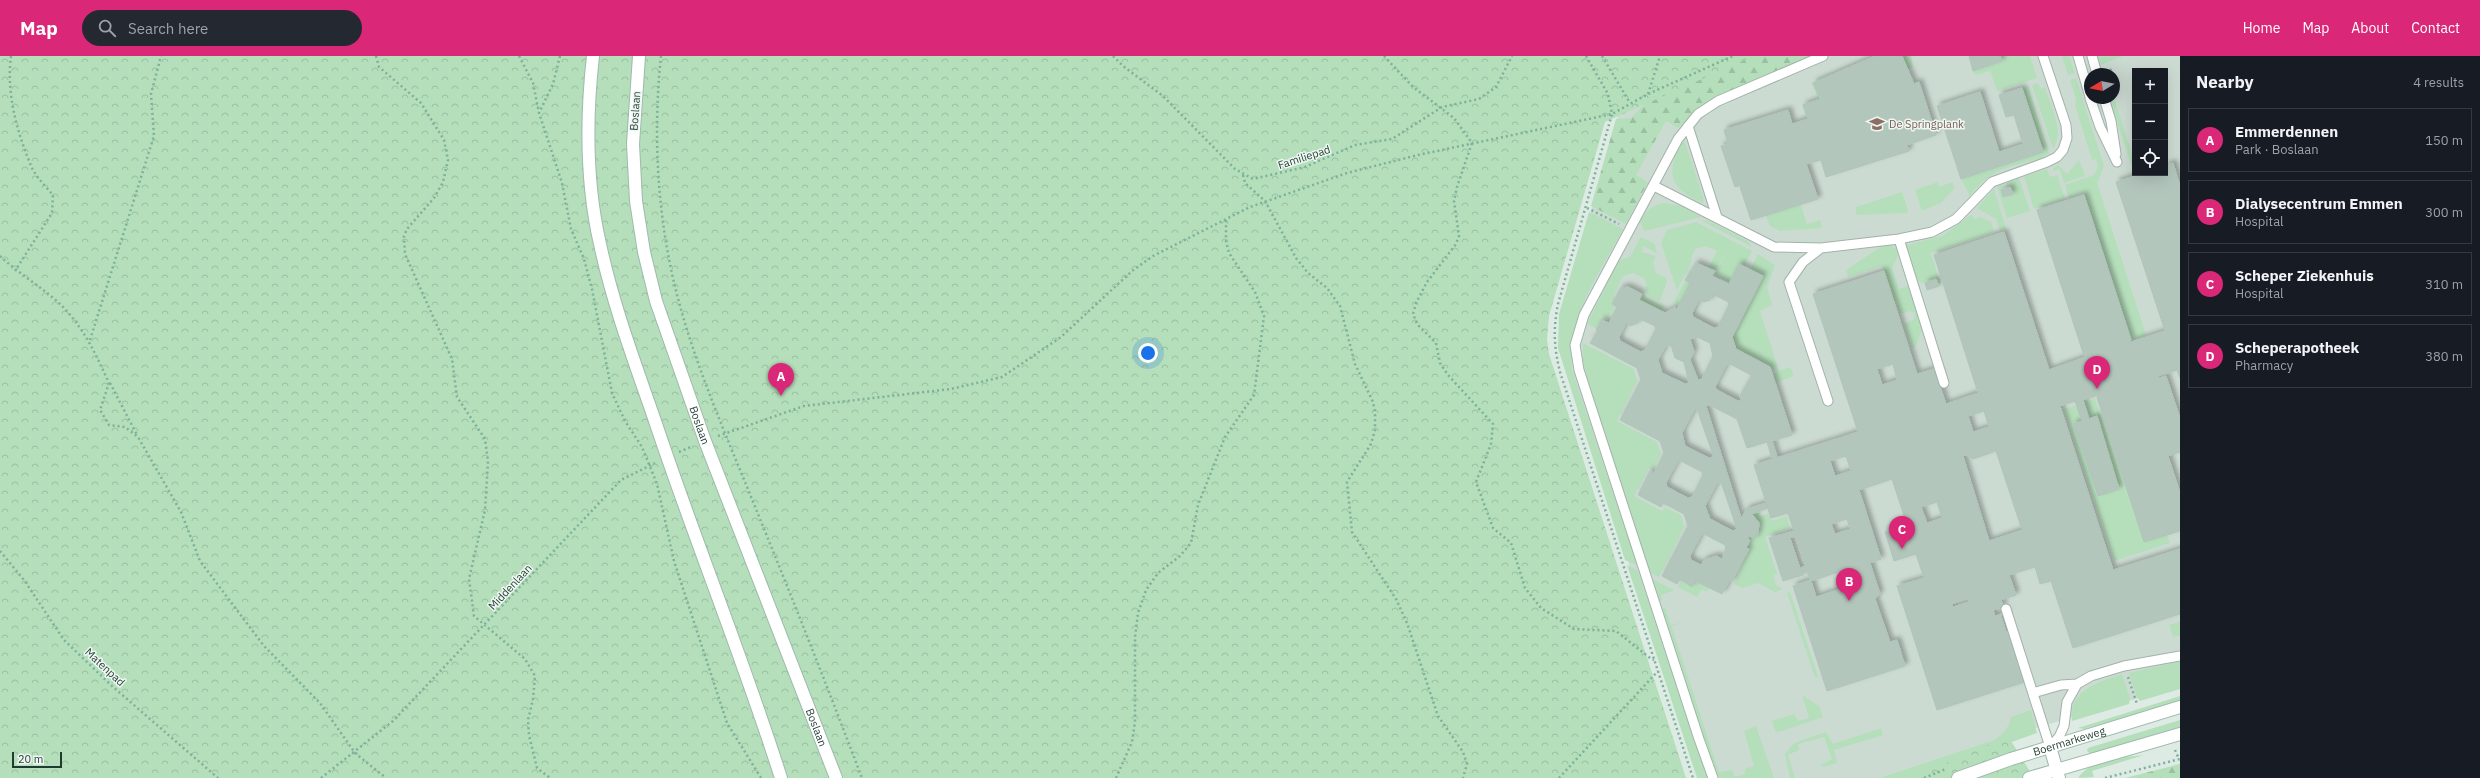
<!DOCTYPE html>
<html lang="en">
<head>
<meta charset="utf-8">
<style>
  :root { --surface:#171b24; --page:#242831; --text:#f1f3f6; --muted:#9ea1a6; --line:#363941; --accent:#db2777 }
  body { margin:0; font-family:"IBM Plex Sans",sans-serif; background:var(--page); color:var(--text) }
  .controls { position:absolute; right:12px; top:12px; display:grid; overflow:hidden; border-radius:0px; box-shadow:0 4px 16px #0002 }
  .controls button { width:36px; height:36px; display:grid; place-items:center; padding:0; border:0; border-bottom:1px solid var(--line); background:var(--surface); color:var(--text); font:20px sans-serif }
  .compass { position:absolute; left:2084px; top:12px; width:36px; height:36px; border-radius:50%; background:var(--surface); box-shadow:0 4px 16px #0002; rotate:260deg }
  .scale { position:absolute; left:12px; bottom:10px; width:50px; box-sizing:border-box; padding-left:4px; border:2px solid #1e3c30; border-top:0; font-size:11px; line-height:14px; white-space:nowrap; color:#1e3c30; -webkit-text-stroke:3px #eef7f2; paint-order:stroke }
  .you { position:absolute; left:1148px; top:297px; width:14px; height:14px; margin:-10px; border:3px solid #fff; border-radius:50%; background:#1a73e8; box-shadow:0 0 0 6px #1a73e833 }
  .badge { display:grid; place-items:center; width:26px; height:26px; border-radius:50%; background:var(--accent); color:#fff; font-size:13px; font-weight:700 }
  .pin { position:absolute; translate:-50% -33px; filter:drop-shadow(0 1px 2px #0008) }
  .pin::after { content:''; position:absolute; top:21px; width:14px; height:12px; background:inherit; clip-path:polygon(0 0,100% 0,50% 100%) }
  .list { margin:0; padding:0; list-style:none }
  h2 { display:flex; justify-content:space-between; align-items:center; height:52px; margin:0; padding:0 16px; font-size:17px }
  h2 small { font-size:13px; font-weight:400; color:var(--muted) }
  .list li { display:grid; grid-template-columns:26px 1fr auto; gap:12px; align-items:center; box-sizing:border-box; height:64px; margin:0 8px 8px; padding:0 8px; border:1px solid var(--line); border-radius:0px }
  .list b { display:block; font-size:15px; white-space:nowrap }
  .list p { margin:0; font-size:13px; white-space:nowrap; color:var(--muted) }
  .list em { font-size:13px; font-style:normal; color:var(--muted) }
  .icon { flex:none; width:22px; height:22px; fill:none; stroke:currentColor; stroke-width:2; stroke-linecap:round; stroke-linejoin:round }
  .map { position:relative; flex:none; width:2180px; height:722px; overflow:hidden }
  header { display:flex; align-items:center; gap:24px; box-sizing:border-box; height:56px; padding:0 20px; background:var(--accent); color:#fff }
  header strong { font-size:19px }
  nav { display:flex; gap:22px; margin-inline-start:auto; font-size:14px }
  .search { width:280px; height:36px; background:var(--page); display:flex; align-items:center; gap:10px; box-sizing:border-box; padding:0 14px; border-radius:22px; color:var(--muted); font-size:15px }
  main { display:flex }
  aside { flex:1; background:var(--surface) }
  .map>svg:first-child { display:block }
  .built { fill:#ccdbd2; fill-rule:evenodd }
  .grass { fill:#b5debb }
  .forest { fill:url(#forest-firs) }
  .park { fill:url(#park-crowns) }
  .building { fill:#b3c6bc; stroke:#b0c5ba; fill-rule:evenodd; filter:url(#shadow) }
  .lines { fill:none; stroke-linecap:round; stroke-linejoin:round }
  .lane-casing { stroke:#a1b3aa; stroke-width:11 }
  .street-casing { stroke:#a1b3aa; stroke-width:14 }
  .secondary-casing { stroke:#9ebaad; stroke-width:14 }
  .path { stroke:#7cb19a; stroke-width:2.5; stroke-dasharray:2 3; stroke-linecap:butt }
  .lane { stroke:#fff; stroke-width:9 }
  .street { stroke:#fff; stroke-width:12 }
  .secondary { stroke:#fff; stroke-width:12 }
  .labels { text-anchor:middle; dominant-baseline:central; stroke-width:3; stroke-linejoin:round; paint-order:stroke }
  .street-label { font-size:11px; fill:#1e3c30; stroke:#eef7f2 }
  .education-label { font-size:11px; fill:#785e54; stroke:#eef7f2; text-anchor:start }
</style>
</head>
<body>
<header>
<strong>Map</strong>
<div class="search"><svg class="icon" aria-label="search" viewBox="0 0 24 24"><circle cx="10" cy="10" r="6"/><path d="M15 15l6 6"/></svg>Search here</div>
<nav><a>Home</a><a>Map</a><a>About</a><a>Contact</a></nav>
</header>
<main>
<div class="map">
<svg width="2180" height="722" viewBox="0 0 2180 722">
  <defs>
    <pattern id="forest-firs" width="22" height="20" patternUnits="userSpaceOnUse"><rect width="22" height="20" fill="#b5debb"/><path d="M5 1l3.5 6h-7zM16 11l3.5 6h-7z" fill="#9bbfa1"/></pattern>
    <pattern id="park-crowns" width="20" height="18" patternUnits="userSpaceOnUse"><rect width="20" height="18" fill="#b5debb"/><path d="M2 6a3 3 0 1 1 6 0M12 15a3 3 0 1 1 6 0" fill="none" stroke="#9bbfa1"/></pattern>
    <filter id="shadow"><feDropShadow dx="3.5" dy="-3.5" stdDeviation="2" flood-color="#0004"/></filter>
  </defs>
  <rect width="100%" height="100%" fill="#deebe4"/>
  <path class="built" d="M1752 0H2180V630L2008 680 1912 722H1699L1561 300V261L1618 60ZM2135 15H2165V117H2135ZM2090 18H2114V42H2090Z"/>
  <path class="grass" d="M1873 0H1875L1813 27 1820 43 1803 49 1808 63 1804 64 1806 62 1802 48 1818 43 1811 27Z
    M1902 0H1911L1913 11 1907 13Z
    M2000 0H2030L2037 22 1997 35 1990 15 1975 19 1973 15 2002 5Z
    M2062 0H2069L2075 17 2068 19Z
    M2096 0H2123L2098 10Z
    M2076 22 2104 110 2097 127 2146 279 2131 284 2084 139 2083 137 2069 142 2065 129 2094 119 2098 110 2096 103 2092 104 2075 49 2076 43 2070 24Z
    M2038 27 2041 33 2045 31C2051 51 2065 75 2053 93L2032 29Z
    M2028 30 2049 97 2042 102C2011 111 1990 112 1970 140L1961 123 2043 96 2022 32Z
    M2109 42H2114L2135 107V113L2133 114Z
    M1685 86 1704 144 1703 147C1671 134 1664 117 1682 87Z
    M2079 104 2085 120 2064 127 2060 113 2054 115 2053 112 2058 109 2067 118Z
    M2047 113 2050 121 2057 119 2065 143 2034 153 2024 120Z
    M2019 122 2030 155 2007 162 1997 131 2002 128 2004 133 2001 134 2003 141 2013 138 2010 131 2008 132 2006 127Z
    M1938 126 1939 131 1953 126 1954 133 1941 147 1922 155 1915 134Z
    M1994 133 2006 173 2000 175 1996 163 1977 152Z
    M1902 136 1908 154 1907 157 1856 159V151Z
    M1665 147 1681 150 1701 161 1644 175 1640 165C1645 155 1653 149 1665 147Z
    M1801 149 1807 168 1820 164 1822 172 1780 175 1770 170 1766 159Z
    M1589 156 1623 173C1600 217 1565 262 1572 314L1637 509 1625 504 1558 292 1559 258Z
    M1971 159 1974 163 1981 161 1991 166 1994 176 1931 197 1941 230H1939L1936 224 1923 227 1917 224 1907 193V189L1942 180Z
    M1706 164 1748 185 1752 191 1702 165Z
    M1696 166 1752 195 1744 211 1739 208 1730 226 1715 218 1726 196 1715 215 1706 210 1710 209 1717 195 1705 190 1695 193 1691 202 1692 205 1677 234 1661 187 1667 174Z
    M1641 181 1655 188 1657 198 1644 190 1641 196 1656 200 1653 207 1656 217 1666 222 1667 225 1660 245 1649 240 1645 234 1647 229 1644 222 1633 217 1623 220 1613 240 1615 241 1612 248 1615 249 1608 263 1594 257 1608 265 1617 251 1609 267 1602 264 1597 273 1587 268 1619 204 1630 201Z
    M1890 189 1896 193 1898 200 1892 212 1899 233 1908 230 1922 274 1915 292H1912L1904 268 1914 263 1915 257 1910 255 1900 258 1896 245H1893L1882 210 1848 221 1846 214 1882 190Z
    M1758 198 1775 209 1767 231 1772 249 1760 255 1779 315 1790 311 1794 320 1775 327 1773 320 1777 315 1736 293 1732 281 1763 221 1750 214Z
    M1685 224 1690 227 1679 248 1674 246Z
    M1641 235 1647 242 1664 251 1662 255 1639 244Z
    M1583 287 1634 313 1637 325 1617 365 1657 386 1661 398 1653 414 1649 412 1634 440 1662 455 1665 451 1681 459 1684 471 1659 521 1650 517 1589 331 1583 305Z
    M2100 338 2107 371 2144 486 2167 479 2170 487 2114 505 2064 353 2076 349 2082 365 2074 368 2098 440 2119 433 2097 361 2089 363 2084 346 2095 343 2143 488 2096 341 2083 344Z
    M1759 455 1761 460 1770 457 1772 465 1787 460 1790 472 1765 481 1777 518 1773 519 1776 529 1783 533 1775 536 1758 527 1743 532 1734 528 1750 494 1732 526 1748 493 1746 492 1750 484 1748 482 1749 480 1755 483 1759 474V467L1752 458Z
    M1627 509 1638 515 1707 722H1697Z
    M1652 523 1674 534 1673 535 1661 539 1662 544 1660 545Z
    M1695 525 1709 532 1706 536 1702 533 1697 541 1678 531 1681 526 1692 531Z
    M1790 536 1818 621 1815 622 1787 537Z
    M1665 551 1671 569 1684 566 1672 570V572L1719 716 1732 714 1735 721 1745 718V713L1754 710 1744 675 1756 670 1774 722H1720L1715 716 1662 552Z
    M2180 566V579L2173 581 2169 569Z
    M2180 605V633L2140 645 2137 641 2129 617Z
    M2122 618 2130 643 2129 648 2072 665C2068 634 2099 626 2122 618Z
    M1802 639 1819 650 1823 661 1779 676 1775 675 1772 665 1794 658 1798 665 1809 662Z
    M2180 640V645L2084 673 2078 672Z
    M2031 654 2037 677 1912 722H1880L1992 685C2002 680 2009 672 2011 661Z
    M2180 664V671L2091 698 2087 695 2088 692Z
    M1881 672 1883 679 1834 694 1837 707 1824 711 1820 709 1832 703 1824 681 1798 688 1799 694 1788 699 1795 722H1790L1785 698 1794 687 1826 676 1833 688Z
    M2144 699 2092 715 2094 721 2078 722C2093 701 2120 702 2144 699Z"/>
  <path class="forest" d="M1741 0H1811L1709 45 1678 72 1666 65 1636 119 1648 126 1626 168 1591 150 1616 63 1631 62 1647 45Z
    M2180 708V722H2125Z"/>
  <path class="park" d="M0 0H1754L1605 66 1549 260 1547 283 1549 298 1686 722H0Z
    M2008 680 2034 722H1911Z"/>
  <path class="building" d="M1875 0H1902L1914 28 1919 26 1936 79 1907 89 1909 95 1826 121 1821 104 1806 108 1818 143 1751 164 1740 131 1742 129 1735 131 1721 90 1728 88 1724 74 1788 54 1792 68 1808 63 1803 49 1820 43 1813 27Z
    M1969 0H2000L2002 5 1973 15Z
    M2022 32 2043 96 1961 123 1937 50 1980 36 1999 96 2023 88 2014 59 2006 61 1999 39Z
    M2173 107 2180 130V322L2177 314 2158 320 2159 322 2166 320 2180 362V396L2168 400 2180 437V475L2144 486 2097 341 2100 338 2083 344 2089 363 2097 360 2119 433 2098 440 2073 368 2082 365 2075 345 2060 350 2113 514 2180 493V558L2073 592 2051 525 2040 528 2035 511 2009 519 2016 539 2001 544 2004 551 1993 554 1995 560 2008 556 2001 560 2006 576 2009 575 2025 626 1937 654 1897 530 1924 522 1916 498 1894 505 1885 476 1907 469 1892 423 1859 434 1881 503 1870 507 1880 538 1875 543 1890 586 1897 584 1905 610 1827 635 1793 530 1810 524 1807 515 1802 516 1803 519 1783 525 1769 482 1794 475 1788 457 1771 462 1754 409 1858 376 1813 238 1884 215 1917 318 1934 313 1946 348 1978 337 1934 199 2004 176 2049 314 2063 309 2088 300H2084L2037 154 2084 139 2131 284 2128 287 2165 275 2116 126 2143 117H2165V110ZM1893 308 1897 324 1882 329 1877 313ZM1984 355 1989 371 1973 376 1968 360ZM1996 395 2022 474 1989 485 1963 400 1966 399 1973 403ZM1846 400 1851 415 1835 420 1830 405ZM1937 446 1942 462 1927 467 1921 451ZM1847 463 1850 473 1835 478 1831 468ZM1796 480 1805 510 1800 512 1790 482ZM1844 514 1850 530 1816 541 1811 525ZM1968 542 1969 546 1953 551 1952 548Z
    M2010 131 2013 138 2003 141 2001 134Z
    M1696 207 1715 215 1712 220 1729 228 1739 208 1763 220 1732 281 1736 293 1770 311 1792 379 1772 385 1777 401 1772 403 1767 386 1747 392 1737 363 1709 349 1706 350 1741 462 1747 453 1766 447 1768 452 1752 458 1759 467 1758 477 1755 483 1749 480 1748 482 1750 484 1746 492 1749 493 1731 527 1729 525 1722 538 1695 525 1692 531 1679 523 1677 528 1662 520 1688 470 1684 458 1663 447 1661 451 1638 439 1650 415 1654 417 1664 397 1660 385 1620 364 1641 324 1637 312 1590 287 1598 275 1596 274 1602 264 1609 267 1617 251 1612 248 1621 232 1628 231 1642 238 1639 244 1665 257 1675 251 1677 253 1690 227 1685 224ZM1713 238 1728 246 1729 249 1718 271 1714 272 1693 261 1692 257 1699 244 1704 246 1710 244ZM1640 263 1655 270 1656 273 1645 294 1641 296 1620 285 1619 281 1626 267 1630 270 1638 267ZM1697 281 1710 287 1713 300 1702 323 1698 324 1690 304 1694 296 1690 283ZM1671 289 1675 302 1684 306 1689 327 1685 328 1662 317 1658 304 1665 291ZM1730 308 1751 319 1752 322 1749 324 1740 340 1741 344 1738 345 1717 334 1715 331 1726 309ZM1697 353 1713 399V401L1709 402 1685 390 1682 377 1694 354ZM1681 405 1702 416 1703 419 1692 441 1688 442 1667 431 1666 427 1677 406ZM1721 426 1737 473 1733 475 1710 463 1705 450 1717 427ZM1704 478 1725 489 1726 493 1722 503 1716 500 1704 504 1701 509 1691 504 1690 500 1701 479Z
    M1936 223 1939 230 1927 234 1925 227Z"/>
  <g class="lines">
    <g class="lane-casing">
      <path id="lane" d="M2078 0 2090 41
        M2092 0 2097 18
        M2090 42 2100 71 2117 106
        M2104 42 2111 65 2116 98
        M1688 70 1717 161
        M1654 130 1774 191 1821 192 1899 183 1932 176 1956 163 1992 126 2047 106 2057 101 2063 94 2067 82 2066 69 2043 0
        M1899 183 1944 327
        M1821 192 1803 206 1789 226 1828 345
        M2006 553 2050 691
        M2033 637 2061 629 2077 628
        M2050 691 2059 681 2064 670 2067 646 2077 628 2091 620 2124 610 2180 600
        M1713 722 1699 683 1579 314 1575 289 1584 259 1678 83 1698 58 1718 45 1823 0"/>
    </g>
    <g class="street-casing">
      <path id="street" d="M2050 691 2059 722"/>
    </g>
    <g class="secondary-casing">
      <g id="secondary">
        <path d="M593 0C586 62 586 127 600 188 613 249 635 307 655 365 695 485 743 602 781 722"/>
        <path id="s1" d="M639 0 633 88 636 145 644 196 656 245 705 385 836 722"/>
        <path id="s2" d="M1958 722 2011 703 2180 651"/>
        <path d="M2029 722 2180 678"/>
      </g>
    </g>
    <path class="path" d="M11 0C6 37 17 77 32 112 37 122 46 131 53 139L52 157 15 215
      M376 0 379 11 421 47 444 84 448 104 443 126 434 142 407 173 404 180 405 198 452 303 457 341 485 383 488 405 485 454 469 523 474 560 525 603 535 620 533 643 528 664 529 679 537 712 550 722
      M519 0 533 27 539 57
      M560 0 553 28 539 57 562 127 571 173 584 203 592 233 612 337 625 365 642 391 657 428 674 505 727 667 761 722
      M661 0C652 86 658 174 682 257 702 327 733 395 760 463 795 549 829 635 862 722
      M1113 0 1123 10 1163 40 1235 113 1253 123 1305 111 1355 89 1392 83 1442 51 1479 43 1496 31 1512 0
      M1384 0 1413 31 1454 62 1472 87 1457 131 1454 145 1459 180 1456 188 1427 226 1416 247 1413 258 1417 268 1436 287 1440 307 1448 319 1493 368 1491 388 1476 426 1493 472 1511 487 1525 532 1541 552 1574 573 1616 575 1650 602 1654 604
      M1586 0 1608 38 1612 58 1558 248C1553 273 1554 292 1560 316L1693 722
      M1602 0 1630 47
      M2110 13 2113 18
      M1648 38 1660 0
      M1243 119 1245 127 1265 145 1296 202 1308 217 1327 232 1340 250 1355 308 1373 346 1375 356V374L1371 388 1347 426 1352 476 1396 543 1407 567 1438 660 1463 696 1467 708 1463 722
      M1587 152 1619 168
      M0 200C20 219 47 234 65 253 86 276 96 299 109 327L100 354 109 369 125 371 138 381 181 456 200 505 264 590 320 647 355 697 386 722
      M90 284 154 80 151 38 161 0
      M110 327 137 379
      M718 380 804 350 951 333 1002 321 1061 281 1132 215 1153 200 1250 151 1347 117 1418 99 1612 58 1648 38 1733 0
      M679 396 693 390
      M0 495 24 524 64 584 112 630 218 722
      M2128 621 2137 648
      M2175 694 2179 703
      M321 722 393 665 621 424 655 407
      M1116 722 1132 686 1135 666V581L1138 557 1146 534 1158 517 1180 500 1191 487 1198 449 1225 381 1254 339 1264 260 1255 236 1229 197 1226 185V163
      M1559 722 1658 615
      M1924 722 1946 713
      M2105 722 2180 703"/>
    <use href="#lane" class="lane"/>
    <use href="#street" class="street"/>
    <use href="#secondary" class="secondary"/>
  </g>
  <defs>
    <g id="school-bare" transform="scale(1.2)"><path d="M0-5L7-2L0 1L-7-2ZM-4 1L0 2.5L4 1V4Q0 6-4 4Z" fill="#8d6e63" stroke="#eef7f2" stroke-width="2.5" paint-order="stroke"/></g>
  </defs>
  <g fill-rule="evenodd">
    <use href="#school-bare" x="1877" y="68"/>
  </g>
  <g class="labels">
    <g class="street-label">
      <text transform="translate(635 55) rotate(-86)">Boslaan</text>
      <text transform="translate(1304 101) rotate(-18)">Familiepad</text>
      <text stroke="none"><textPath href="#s1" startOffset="379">Boslaan</textPath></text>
      <text transform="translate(510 531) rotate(-47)">Middenlaan</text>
      <text transform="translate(105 611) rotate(43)">Matenpad</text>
      <text stroke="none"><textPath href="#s1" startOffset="703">Boslaan</textPath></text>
      <text stroke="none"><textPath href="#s2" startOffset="117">Boermarkeweg</textPath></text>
    </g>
    <g class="education-label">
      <text x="1889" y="68">De Springplank</text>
    </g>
  </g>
</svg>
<div class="controls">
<button>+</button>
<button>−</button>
<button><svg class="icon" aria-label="locate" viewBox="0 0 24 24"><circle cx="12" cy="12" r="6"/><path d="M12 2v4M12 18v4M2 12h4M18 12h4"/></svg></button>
</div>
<svg class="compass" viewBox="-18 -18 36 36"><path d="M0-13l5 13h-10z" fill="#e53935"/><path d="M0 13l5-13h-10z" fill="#9ea1a6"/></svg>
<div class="scale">20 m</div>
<div class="you"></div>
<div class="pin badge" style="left:781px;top:340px">A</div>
<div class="pin badge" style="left:1849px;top:545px">B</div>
<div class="pin badge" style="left:1902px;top:493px">C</div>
<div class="pin badge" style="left:2097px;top:333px">D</div>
</div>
<aside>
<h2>Nearby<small>4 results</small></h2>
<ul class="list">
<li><span class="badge">A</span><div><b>Emmerdennen</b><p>Park · Boslaan</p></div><em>150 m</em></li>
<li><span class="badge">B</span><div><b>Dialysecentrum Emmen</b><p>Hospital</p></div><em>300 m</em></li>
<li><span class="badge">C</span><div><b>Scheper Ziekenhuis</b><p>Hospital</p></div><em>310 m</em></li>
<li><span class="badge">D</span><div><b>Scheperapotheek</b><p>Pharmacy</p></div><em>380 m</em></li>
</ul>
</aside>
</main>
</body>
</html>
